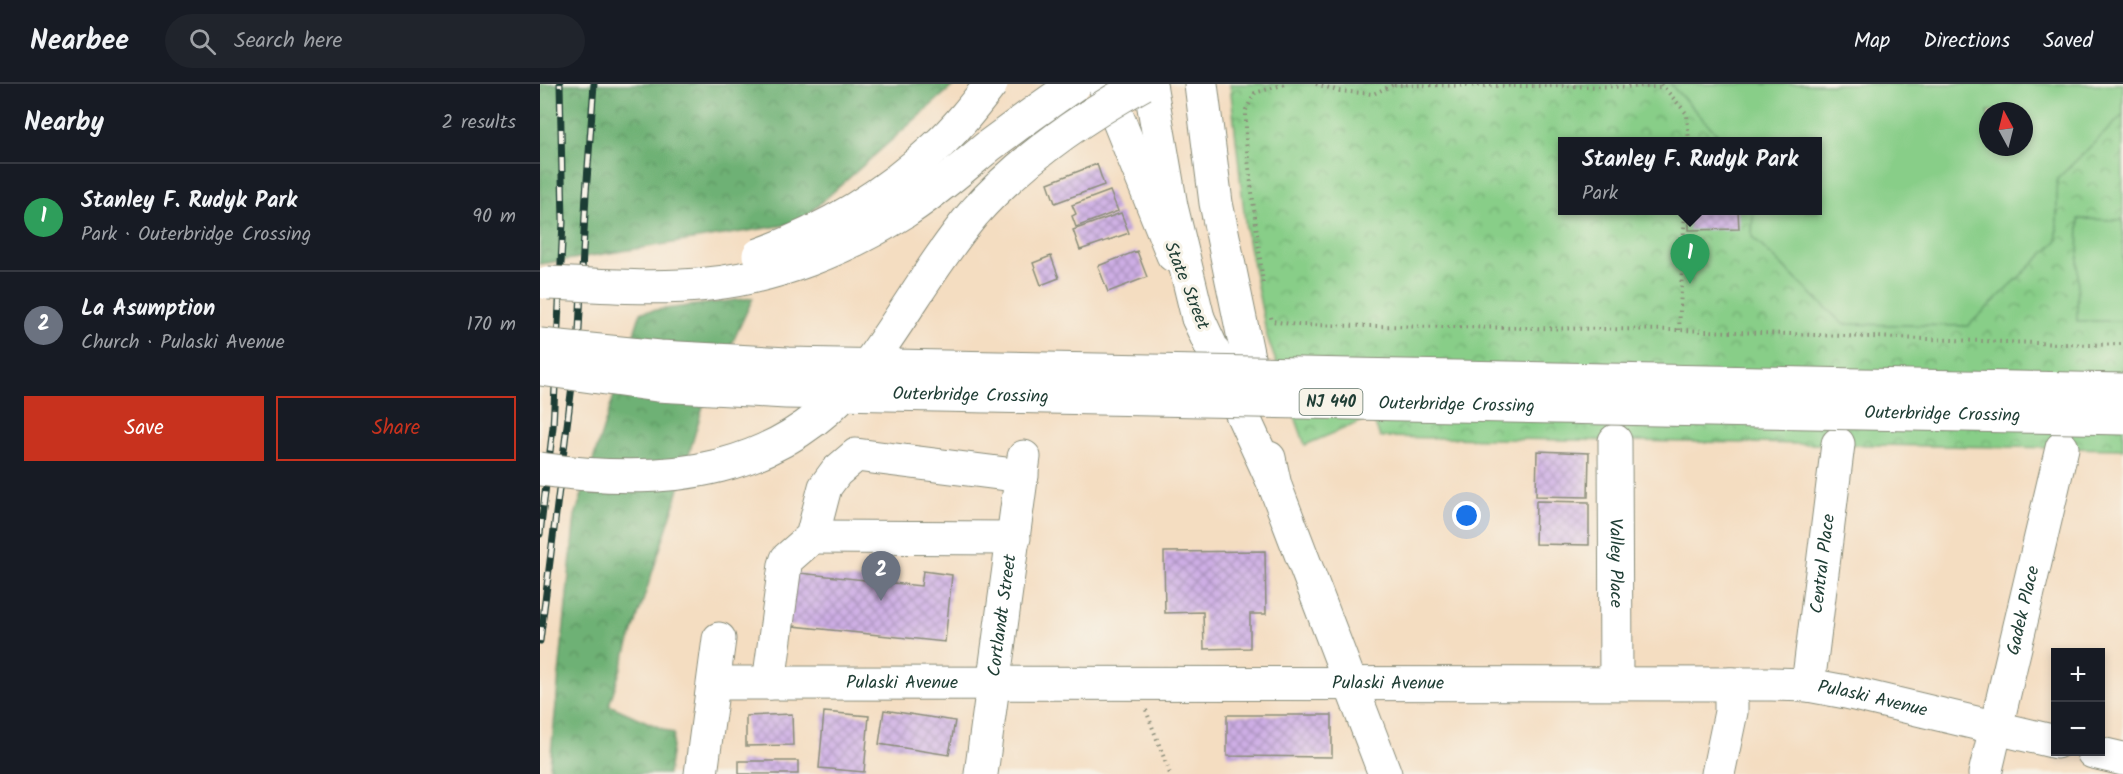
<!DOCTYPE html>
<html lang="en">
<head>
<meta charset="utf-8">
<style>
  :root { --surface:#171b24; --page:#20242c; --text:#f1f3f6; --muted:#9ea1a6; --line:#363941; --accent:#c8321e }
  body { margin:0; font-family:Kalam,sans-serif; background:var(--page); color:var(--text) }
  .controls { position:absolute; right:18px; bottom:18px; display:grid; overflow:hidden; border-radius:0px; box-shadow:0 3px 9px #0003 }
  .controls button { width:54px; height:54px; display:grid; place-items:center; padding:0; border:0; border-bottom:2px solid var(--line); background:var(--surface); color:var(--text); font:30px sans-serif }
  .compass { position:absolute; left:1439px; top:18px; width:54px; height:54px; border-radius:50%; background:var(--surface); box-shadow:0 3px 9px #0003; rotate:353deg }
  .you { position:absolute; left:927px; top:432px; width:21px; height:21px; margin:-15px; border:4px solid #fff; border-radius:50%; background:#1a73e8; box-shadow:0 0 0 9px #1a73e833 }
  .badge { display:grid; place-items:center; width:39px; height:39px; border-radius:50%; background:var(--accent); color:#fff; font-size:20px; font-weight:700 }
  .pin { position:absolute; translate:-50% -50px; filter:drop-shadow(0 2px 3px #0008) }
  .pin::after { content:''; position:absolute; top:32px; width:21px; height:18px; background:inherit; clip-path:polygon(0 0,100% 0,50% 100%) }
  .popup { position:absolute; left:1018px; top:53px; width:264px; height:78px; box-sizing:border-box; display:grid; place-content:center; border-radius:0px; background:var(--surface); filter:drop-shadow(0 2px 4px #0005); font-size:20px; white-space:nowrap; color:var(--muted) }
  .popup b { font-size:22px; color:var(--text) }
  .popup::after { content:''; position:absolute; left:50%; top:100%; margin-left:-12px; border:12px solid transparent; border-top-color:var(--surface) }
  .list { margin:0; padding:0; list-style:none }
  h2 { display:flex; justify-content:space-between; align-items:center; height:78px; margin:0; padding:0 24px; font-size:26px }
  h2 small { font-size:20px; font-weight:400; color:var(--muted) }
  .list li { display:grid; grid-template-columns:39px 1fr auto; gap:18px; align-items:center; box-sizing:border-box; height:108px; padding:0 24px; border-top:2px solid var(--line) }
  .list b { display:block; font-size:22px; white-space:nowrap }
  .list p { margin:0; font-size:20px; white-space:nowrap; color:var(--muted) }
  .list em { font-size:20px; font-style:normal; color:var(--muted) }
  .actions { display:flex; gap:12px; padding:18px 24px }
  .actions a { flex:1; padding:14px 0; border:2px solid var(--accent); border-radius:0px; text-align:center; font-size:21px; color:var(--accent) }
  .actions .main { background:var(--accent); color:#fff }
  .icon { flex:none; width:33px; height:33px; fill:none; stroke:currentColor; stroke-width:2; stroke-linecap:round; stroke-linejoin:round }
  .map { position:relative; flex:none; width:1583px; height:690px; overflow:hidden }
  header { display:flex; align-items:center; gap:36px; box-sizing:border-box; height:84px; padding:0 30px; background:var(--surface); border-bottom:2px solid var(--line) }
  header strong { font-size:28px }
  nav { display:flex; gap:33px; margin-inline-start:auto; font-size:21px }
  .search { width:420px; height:54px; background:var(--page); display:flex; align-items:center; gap:15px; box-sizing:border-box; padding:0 21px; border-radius:33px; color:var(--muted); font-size:22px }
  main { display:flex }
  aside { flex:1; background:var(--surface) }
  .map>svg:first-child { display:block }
  .forest { fill:url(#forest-crowns); stroke:#467754; stroke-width:1.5 }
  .park { fill:url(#park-crowns); stroke:#54865e; stroke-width:1.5; fill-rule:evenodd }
  .garden { fill:#88ce88; stroke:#54865e; stroke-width:1.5; fill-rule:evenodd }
  .building { fill:url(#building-cross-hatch) }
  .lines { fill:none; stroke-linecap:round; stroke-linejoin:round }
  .minor-casing { stroke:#8a8d7a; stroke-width:35 }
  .major-casing { stroke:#8a8d7a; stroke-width:35 }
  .highway-casing { stroke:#8a8d7a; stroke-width:35 }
  .path { stroke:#8a8d7a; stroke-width:4; stroke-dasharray:1.5 4.5; stroke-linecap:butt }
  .minor { stroke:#fff; stroke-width:33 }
  .major { stroke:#fff; stroke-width:33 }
  .highway { stroke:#fff; stroke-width:33 }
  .rail-casing { stroke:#1f3d34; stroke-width:7 }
  .rail { stroke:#f7f3e8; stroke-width:4.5; stroke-dasharray:14; stroke-linecap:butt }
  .highway-bridge-casing { stroke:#8a8d7a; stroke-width:35; stroke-linecap:butt }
  .highway-bridge { stroke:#fff; stroke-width:33 }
  .labels { text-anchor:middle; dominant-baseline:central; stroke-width:6; stroke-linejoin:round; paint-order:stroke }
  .shield { fill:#f7f3e8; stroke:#60746a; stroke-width:1.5 }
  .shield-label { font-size:16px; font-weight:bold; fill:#1f3d34 }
  .street-label { font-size:18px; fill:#1f3d34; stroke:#f7f3e8 }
</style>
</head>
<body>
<header>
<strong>Nearbee</strong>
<div class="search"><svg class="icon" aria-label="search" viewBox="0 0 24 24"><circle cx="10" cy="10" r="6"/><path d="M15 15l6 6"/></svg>Search here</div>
<nav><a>Map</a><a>Directions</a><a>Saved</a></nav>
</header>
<main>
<aside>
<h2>Nearby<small>2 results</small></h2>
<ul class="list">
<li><span class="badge" style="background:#2e9e5b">1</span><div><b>Stanley F. Rudyk Park</b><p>Park · Outerbridge Crossing</p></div><em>90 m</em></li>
<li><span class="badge" style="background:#6b7280">2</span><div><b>La Asumption</b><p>Church · Pulaski Avenue</p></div><em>170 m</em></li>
</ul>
<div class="actions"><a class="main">Save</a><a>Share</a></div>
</aside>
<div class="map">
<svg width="1583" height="690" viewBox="0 0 1583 690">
  <defs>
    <pattern id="forest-crowns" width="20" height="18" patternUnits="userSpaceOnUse" patternTransform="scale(1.5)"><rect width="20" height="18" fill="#6eb174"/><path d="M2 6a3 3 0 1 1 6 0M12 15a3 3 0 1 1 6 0" fill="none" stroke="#5a9160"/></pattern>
    <pattern id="park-crowns" width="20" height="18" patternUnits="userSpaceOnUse" patternTransform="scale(1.5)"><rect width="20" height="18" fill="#88ce88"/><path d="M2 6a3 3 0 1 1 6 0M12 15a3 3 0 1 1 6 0" fill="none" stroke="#6fa870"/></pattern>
    <pattern id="building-cross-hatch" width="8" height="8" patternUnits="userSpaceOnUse" patternTransform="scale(1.5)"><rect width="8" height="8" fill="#ceaee5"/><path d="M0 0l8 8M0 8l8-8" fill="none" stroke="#a78fba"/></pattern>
  </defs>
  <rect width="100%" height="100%" fill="#f7f3e8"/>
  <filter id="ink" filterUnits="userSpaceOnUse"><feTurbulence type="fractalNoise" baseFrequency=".0167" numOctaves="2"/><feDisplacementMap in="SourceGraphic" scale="12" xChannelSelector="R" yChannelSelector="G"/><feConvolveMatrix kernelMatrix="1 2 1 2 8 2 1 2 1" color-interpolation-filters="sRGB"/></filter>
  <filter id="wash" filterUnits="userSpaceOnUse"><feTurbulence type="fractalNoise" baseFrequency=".008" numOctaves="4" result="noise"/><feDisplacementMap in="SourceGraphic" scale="24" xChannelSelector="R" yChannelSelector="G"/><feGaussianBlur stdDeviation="1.35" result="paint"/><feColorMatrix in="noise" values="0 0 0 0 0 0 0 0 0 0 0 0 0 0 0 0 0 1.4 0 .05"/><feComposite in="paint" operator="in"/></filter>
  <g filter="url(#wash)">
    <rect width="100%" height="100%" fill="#f4ddc1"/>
    <path class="forest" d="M0 0H415L258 139 0 180Z
      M213 214 163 322 133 425 69 621 134 650 128 690H9L35 432 101 228Z"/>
    <path class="park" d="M690 0H1583V365L840 353 832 333 765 361 727 252 706 147ZM1448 27H1484V63H1448ZM1022 58H1278V127H1022Z"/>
    <path class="garden" d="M1130 0H1583V31L1517 95V157L1428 242 1303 240 1212 153 1213 127H1278V58L1184 57ZM1448 27H1484V63H1448Z
      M1539 135 1583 136V237H1537Z"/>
    <g id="blocks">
      <path class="building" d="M557 80 564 101 515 119 508 99Z
        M570 107 578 127 536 143 532 132 536 130 532 121Z
        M1149 127H1198L1199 145 1149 146Z
        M581 129 589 149 540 166 533 146Z
        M597 167 607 193 568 208 558 182Z
        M511 172 519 194 501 201 493 179Z
        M997 367 1049 369 1048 413 996 412Z
        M996 417 1049 418V461L995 460Z
        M725 467 726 530H710V564L664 565 663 528 625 529 624 468Z
        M383 487 412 491 405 558 244 541 250 488 381 502Z
        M344 626 415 637 409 671 339 660Z
        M284 628 329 632 324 688 279 684Z
        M252 630 253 661 206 662V632Z
        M687 631H792V673L687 672Z
        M199 677H258V690H199Z"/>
    </g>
  </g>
  <g filter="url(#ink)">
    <use href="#blocks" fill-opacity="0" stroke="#8a8d7a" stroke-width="1.5"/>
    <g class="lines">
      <g class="minor-casing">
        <g id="minor">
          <path d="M564 0 633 171"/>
          <path d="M661 0 676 119 717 317"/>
          <path id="s1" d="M1075 357 1076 599"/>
          <path d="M729 374 735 402 845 690"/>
          <path d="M272 453 474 454"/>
          <path id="s2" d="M174 599 1232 600 1268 601 1306 608 1516 658"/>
          <path d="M229 599 245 481 247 475 272 453 285 403 296 388 316 371 482 392"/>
          <path id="s3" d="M1268 601 1298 360"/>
          <path d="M1553 668 1583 675"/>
          <path d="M161 690 179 555"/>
          <path id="s4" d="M441 690 484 373"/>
          <path d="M1178 690 1191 628V600"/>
          <path id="s5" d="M1445 690 1522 364"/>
        </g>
      </g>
      <g class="major-casing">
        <path id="major" d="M658 234 735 402"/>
      </g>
      <g class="highway-casing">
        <path id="highway" d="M610 0 631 122 658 234"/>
      </g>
      <path class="path" d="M776 0 799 7 833 10 855 0
        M1121 0 1147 30 1149 58
        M854 1 1123 3
        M723 199 706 58V26L715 9 745 0
        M731 233 732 237 757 241 1139 246 1550 261 1583 260
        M1139 246 1145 127
        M606 626 630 690"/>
      <use href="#minor" class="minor"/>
      <use href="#major" class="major"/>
      <use href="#highway" class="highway"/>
      <g class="rail-casing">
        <path id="rail" d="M0 450 13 343 23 138 20 0
          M0 557 39 246 46 110 54 0"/>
      </g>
      <use href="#rail" class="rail"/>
      <g class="highway-bridge-casing">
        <g id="highway-bridge">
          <path d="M219 171C284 147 345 111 396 63 417 44 434 22 451 0"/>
          <path d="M8 199C61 201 115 206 168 200 236 193 306 165 364 128 394 109 422 84 450 61 478 40 506 20 535 0"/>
          <path d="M0 261 120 273 248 280 1583 306"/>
          <path id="s6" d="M0 285 117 301 246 308 1583 334"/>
          <path d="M0 385C126 403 245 392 327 282 364 232 394 177 434 129 481 76 541 34 603 0"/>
        </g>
      </g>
      <use href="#highway-bridge" class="highway-bridge"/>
    </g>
  </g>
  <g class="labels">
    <rect class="shield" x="759.5" y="305" width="63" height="26" rx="4.5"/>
    <g class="shield-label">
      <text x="791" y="318">NJ 440</text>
    </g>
    <g class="street-label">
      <text transform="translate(646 202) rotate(68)">State Street</text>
      <text stroke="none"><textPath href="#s6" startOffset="432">Outerbridge Crossing</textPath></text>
      <text stroke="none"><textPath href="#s6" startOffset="918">Outerbridge Crossing</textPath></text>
      <text stroke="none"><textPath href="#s6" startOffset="1404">Outerbridge Crossing</textPath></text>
      <text stroke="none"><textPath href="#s1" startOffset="122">Valley Place</textPath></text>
      <text stroke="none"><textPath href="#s3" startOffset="122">Central Place</textPath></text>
      <text stroke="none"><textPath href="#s5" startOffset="168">Gadek Place</textPath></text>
      <text stroke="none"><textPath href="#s4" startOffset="160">Cortlandt Street</textPath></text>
      <text stroke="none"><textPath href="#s2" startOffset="188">Pulaski Avenue</textPath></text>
      <text stroke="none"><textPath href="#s2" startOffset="674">Pulaski Avenue</textPath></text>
      <text stroke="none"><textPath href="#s2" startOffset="1160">Pulaski Avenue</textPath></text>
    </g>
  </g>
</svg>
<div class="controls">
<button>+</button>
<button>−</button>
</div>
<svg class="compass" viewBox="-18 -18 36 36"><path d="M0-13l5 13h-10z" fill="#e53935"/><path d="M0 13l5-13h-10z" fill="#9ea1a6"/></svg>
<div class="you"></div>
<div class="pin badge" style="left:1150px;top:200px;background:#2e9e5b">1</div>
<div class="popup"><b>Stanley F. Rudyk Park</b>Park</div>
<div class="pin badge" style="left:341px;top:517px;background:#6b7280">2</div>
</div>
</main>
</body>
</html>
